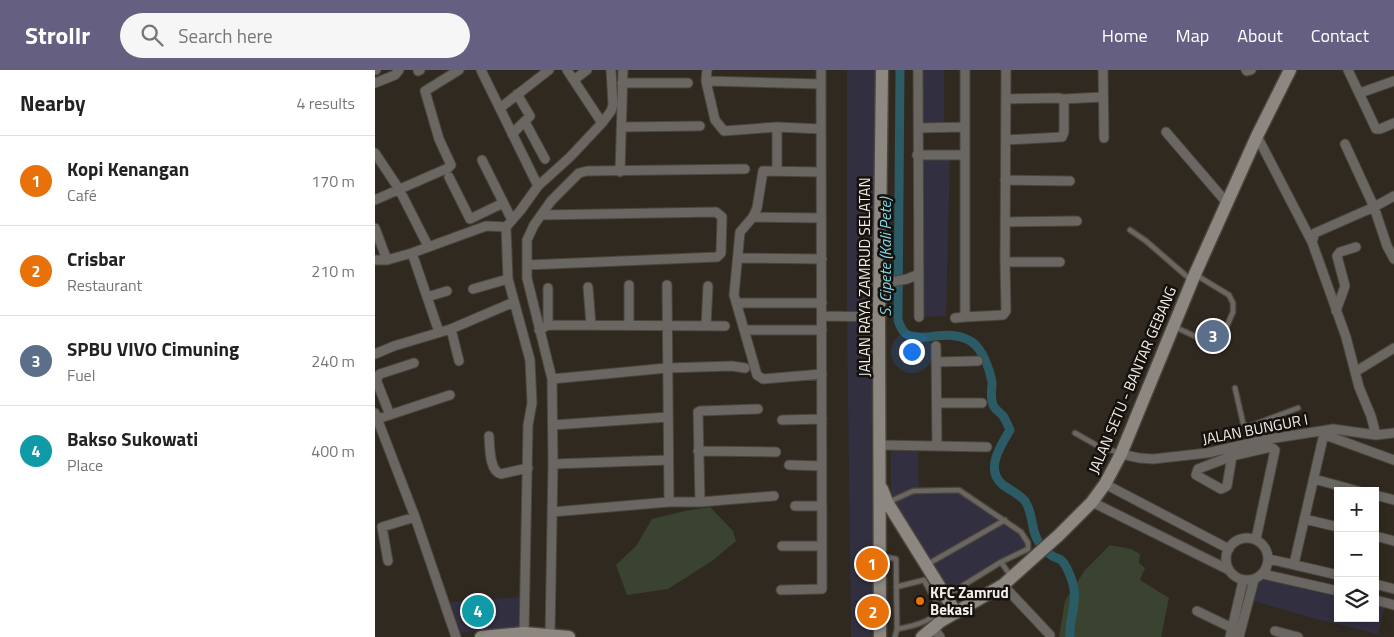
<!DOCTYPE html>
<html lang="en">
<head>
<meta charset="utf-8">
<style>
  :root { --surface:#fff; --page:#f6f6f6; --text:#222; --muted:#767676; --line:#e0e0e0; --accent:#656082 }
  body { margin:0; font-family:"Titillium Web",sans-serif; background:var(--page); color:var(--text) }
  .controls { position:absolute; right:15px; bottom:15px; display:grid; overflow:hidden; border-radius:0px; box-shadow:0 2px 8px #0003 }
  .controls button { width:45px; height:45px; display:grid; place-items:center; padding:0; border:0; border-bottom:1px solid var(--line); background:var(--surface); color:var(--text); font:25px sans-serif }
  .you { position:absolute; left:536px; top:281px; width:18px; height:18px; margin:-12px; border:4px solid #fff; border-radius:50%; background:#1a73e8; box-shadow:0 0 0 8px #1a73e833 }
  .badge { display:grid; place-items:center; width:32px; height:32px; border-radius:50%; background:var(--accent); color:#fff; font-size:16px; font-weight:700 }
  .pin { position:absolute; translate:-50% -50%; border:2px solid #fff; box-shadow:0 1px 5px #0006 }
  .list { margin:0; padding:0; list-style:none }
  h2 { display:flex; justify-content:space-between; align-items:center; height:65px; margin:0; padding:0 20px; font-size:21px }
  h2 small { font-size:16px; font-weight:400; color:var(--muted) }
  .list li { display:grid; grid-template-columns:32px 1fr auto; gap:15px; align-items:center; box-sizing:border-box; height:90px; padding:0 20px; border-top:1px solid var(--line) }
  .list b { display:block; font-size:19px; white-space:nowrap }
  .list p { margin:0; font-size:16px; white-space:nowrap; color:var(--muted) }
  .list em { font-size:16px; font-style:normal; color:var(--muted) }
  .icon { flex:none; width:28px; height:28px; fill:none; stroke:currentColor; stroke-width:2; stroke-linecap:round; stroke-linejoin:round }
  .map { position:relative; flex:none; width:1019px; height:567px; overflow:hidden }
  header { display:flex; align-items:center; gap:30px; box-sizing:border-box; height:70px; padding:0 25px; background:var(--accent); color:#fff }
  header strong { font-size:24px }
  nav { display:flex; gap:28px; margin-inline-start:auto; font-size:18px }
  .search { width:350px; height:45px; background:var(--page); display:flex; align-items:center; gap:12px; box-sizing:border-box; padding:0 18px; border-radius:28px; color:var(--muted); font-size:19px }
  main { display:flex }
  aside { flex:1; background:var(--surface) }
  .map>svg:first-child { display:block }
  .commercial { fill:#322f40 }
  .green { fill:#3a432f }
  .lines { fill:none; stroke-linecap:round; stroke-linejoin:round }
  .canal { stroke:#2b5b65; stroke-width:9 }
  .lane-casing { stroke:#4b453c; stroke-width:7 }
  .street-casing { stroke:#4b453c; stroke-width:11 }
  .secondary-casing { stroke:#4b453c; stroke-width:15 }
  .lane { stroke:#6a6662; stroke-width:4.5 }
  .street { stroke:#6a6662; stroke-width:9 }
  .secondary { stroke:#8d8781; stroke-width:12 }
  .food-dot { fill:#e8710a; stroke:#15120e; stroke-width:2 }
  .labels { text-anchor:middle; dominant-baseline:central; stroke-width:5; stroke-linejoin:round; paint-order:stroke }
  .street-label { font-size:15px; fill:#f4efea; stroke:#15120e }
  .poi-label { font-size:15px; font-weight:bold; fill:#f4efea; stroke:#15120e; text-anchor:start }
  .water-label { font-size:16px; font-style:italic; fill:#84d7e9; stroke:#15120e }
</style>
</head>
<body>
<header>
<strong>Strollr</strong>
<div class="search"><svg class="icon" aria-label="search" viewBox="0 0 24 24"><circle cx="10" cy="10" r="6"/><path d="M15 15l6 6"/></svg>Search here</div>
<nav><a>Home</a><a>Map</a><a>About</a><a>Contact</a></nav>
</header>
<main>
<aside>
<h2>Nearby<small>4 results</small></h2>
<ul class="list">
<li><span class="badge" style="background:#e8710a">1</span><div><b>Kopi Kenangan</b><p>Café</p></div><em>170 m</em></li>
<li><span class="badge" style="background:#e8710a">2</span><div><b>Crisbar</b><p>Restaurant</p></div><em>210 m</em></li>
<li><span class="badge" style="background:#5c6f8a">3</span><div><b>SPBU VIVO Cimuning</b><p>Fuel</p></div><em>240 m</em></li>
<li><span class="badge" style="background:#0f9aa8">4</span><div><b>Bakso Sukowati</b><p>Place</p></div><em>400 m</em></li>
</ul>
</aside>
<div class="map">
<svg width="1019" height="567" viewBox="0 0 1019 567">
  <rect width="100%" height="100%" fill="#302920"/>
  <path class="commercial" d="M472 0H507L505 567H476L472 246Z
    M542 0H569V58H543Z
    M542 85H575L571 246 544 247Z
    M516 375 543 376 544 420H584L646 462 653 478 570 527 516 431Z
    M890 507 963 524V548H1000V532L1010 534 1003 564 941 549 876 530 880 513Z
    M146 527 147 557 85 563 75 532Z"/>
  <path class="green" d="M335 437 358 461 361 471 337 491 293 519 252 525 241 495 261 476 277 449 310 441Z
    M735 475 756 479 765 484 764 493 770 498 765 510 794 528 786 567H684L690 531 710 500Z"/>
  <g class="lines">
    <path class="canal" d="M525 0 523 250C525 256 527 262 533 265 550 273 574 257 597 272 608 280 615 300 617 312 617 320 615 327 618 335 620 340 625 342 628 346 631 350 633 356 635 360 626 375 609 400 628 415 635 420 644 424 650 431 659 444 655 461 665 474 668 478 674 484 679 487 681 488 684 488 686 490 691 494 696 507 698 514 703 531 694 549 695 567"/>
    <g class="lane-casing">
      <path id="lane" d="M755 160 771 171 816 210
        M800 257 839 275 844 274 858 242V233L854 225 821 205
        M860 318 868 353 872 357 923 338
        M700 363 723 376 745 383
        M899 368 900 347
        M514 432 538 421 584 420 646 462 653 473V479L626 492 571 526
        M506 486 521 489 522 559 520 567
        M626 492 635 505
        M553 494 630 450
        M521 517 549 510 564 538C560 552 534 557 522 559"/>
    </g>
    <g class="street-casing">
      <path id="street" d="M0 0H1
        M106 0 163 116
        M192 0 227 53
        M332 0 331 11 340 50 349 61 402 57 446 59
        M543 0 544 247
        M590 0V247L628 245 631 241 630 192 631 0
        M728 0 729 68
        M871 0 872 1 876 0
        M973 0 1001 59H1005L1019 53
        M43 1 45 0
        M199 10 212 0
        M331 11 446 14
        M0 13 20 5 24 0
        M247 13H313
        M985 23 1019 11
        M688 29 728 27
        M125 38 174 0
        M150 52 170 89
        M247 57 325 56
        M543 58 590 57
        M791 62 852 133
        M137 64 155 46 142 24
        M882 66 937 172 971 267 984 317 996 346 1001 365
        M631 70 687 67 689 62V33L688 29 683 28 631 29
        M970 74 999 137 1012 176 1019 189
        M0 83 24 119 53 176
        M542 85H590
        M107 90 137 150
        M402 101V57
        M245 102 248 0
        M446 102 388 101 382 138 378 147 365 162 359 225 382 305 388 309 447 304
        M74 107 95 149 128 133
        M630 110 695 111
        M0 130 73 98 76 95 64 69 50 21 84 0
        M378 147 446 148
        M630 152 702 151
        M0 158 12 190
        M937 172 940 163 999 137 1019 126
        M37 183 64 262
        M363 188 447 189
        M0 190H12L37 183 111 156 131 157
        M630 192H685
        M152 195 342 187 346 183 347 147 341 142 167 145
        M505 214 532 209 544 204
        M292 215 294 432
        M213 217 216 255
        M173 218V255
        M98 219 133 209
        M52 227 72 221
        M362 233H447
        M961 241 970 216 962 186 965 182 981 177
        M447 246 504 247
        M580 248 590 247
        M254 255V215
        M331 256 333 216
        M76 259 84 291
        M164 260 173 255 350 256
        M369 260H447
        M561 276 562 376
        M0 284 19 276 76 259 139 232
        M561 292 603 291
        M980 302 1019 278
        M177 309 292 298 357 296 370 298
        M562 333H607
        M0 343 40 447 81 567
        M15 345 2 312V307L5 304 39 293
        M2 349 75 325
        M407 350 447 349
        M178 355 293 347
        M114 366C115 377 114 401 126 404L153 398
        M505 375 612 377
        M323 381 401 382
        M746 384 764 388 778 389 832 383 889 370 958 359 1001 365 1019 363
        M857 386 852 416 846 419 821 405 823 399 857 386 896 377 900 380 881 469
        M178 394 293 390
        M414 395 447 396
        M939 409 983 421
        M730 414 854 479
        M1000 425 1019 430
        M325 432 399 426
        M717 432 854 500
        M420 436H447
        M177 442 294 432H325L323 342 325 341 383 339
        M929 449 963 457
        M1000 466 1019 471
        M851 489a21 21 0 1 1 42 0a21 21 0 1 1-42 0Z
        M407 476H447
        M894 489 963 505
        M13 491 7 457 40 447
        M919 494 948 368 953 366 1019 390
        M888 504 963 521
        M1000 514 1019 519
        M628 515 675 565
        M406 520 447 519 446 0
        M1000 530 1019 535
        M822 541 857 558
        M558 558 565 567
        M900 561 923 567
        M149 563 153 355 157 333 155 290 133 209 131 157 145 141 163 116 195 87 227 53 236 41 238 35 236 0
        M175 565 178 394 177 309 152 208V170L159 155 176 131 204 103 212 101 370 99
        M855 567 868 511
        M864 567 879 510"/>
    </g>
    <g class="secondary-casing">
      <path id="secondary" d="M507 419 512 432 581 543
        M106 567 149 563 194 567
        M505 567 504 247 507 0
        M547 567 566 551 628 515 684 465 717 432 730 414 746 384 820 204 882 66 915 0"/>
    </g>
    <use href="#lane" class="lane"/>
    <use href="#street" class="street"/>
    <use href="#secondary" class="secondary"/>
  </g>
  <circle class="food-dot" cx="545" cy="531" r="5"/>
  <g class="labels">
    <g class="street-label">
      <text transform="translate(489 207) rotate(-90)">JALAN RAYA ZAMRUD SELATAN</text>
      <text transform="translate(757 310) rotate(-67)">JALAN SETU - BANTAR GEBANG</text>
      <text transform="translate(880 359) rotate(-11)">JALAN BUNGUR I</text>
    </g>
    <g class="poi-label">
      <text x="555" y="522">KFC Zamrud<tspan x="555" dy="17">Bekasi</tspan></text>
    </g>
    <g class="water-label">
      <text transform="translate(510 187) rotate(-90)">S. Cipete (Kali Pete)</text>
    </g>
  </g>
</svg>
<div class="controls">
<button>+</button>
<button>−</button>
<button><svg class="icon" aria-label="layers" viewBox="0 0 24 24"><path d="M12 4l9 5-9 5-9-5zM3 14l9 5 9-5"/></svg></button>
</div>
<div class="you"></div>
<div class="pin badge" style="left:497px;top:494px;background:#e8710a">1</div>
<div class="pin badge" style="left:498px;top:542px;background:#e8710a">2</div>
<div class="pin badge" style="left:838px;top:266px;background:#5c6f8a">3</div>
<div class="pin badge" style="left:103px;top:541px;background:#0f9aa8">4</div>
</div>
</main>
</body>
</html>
